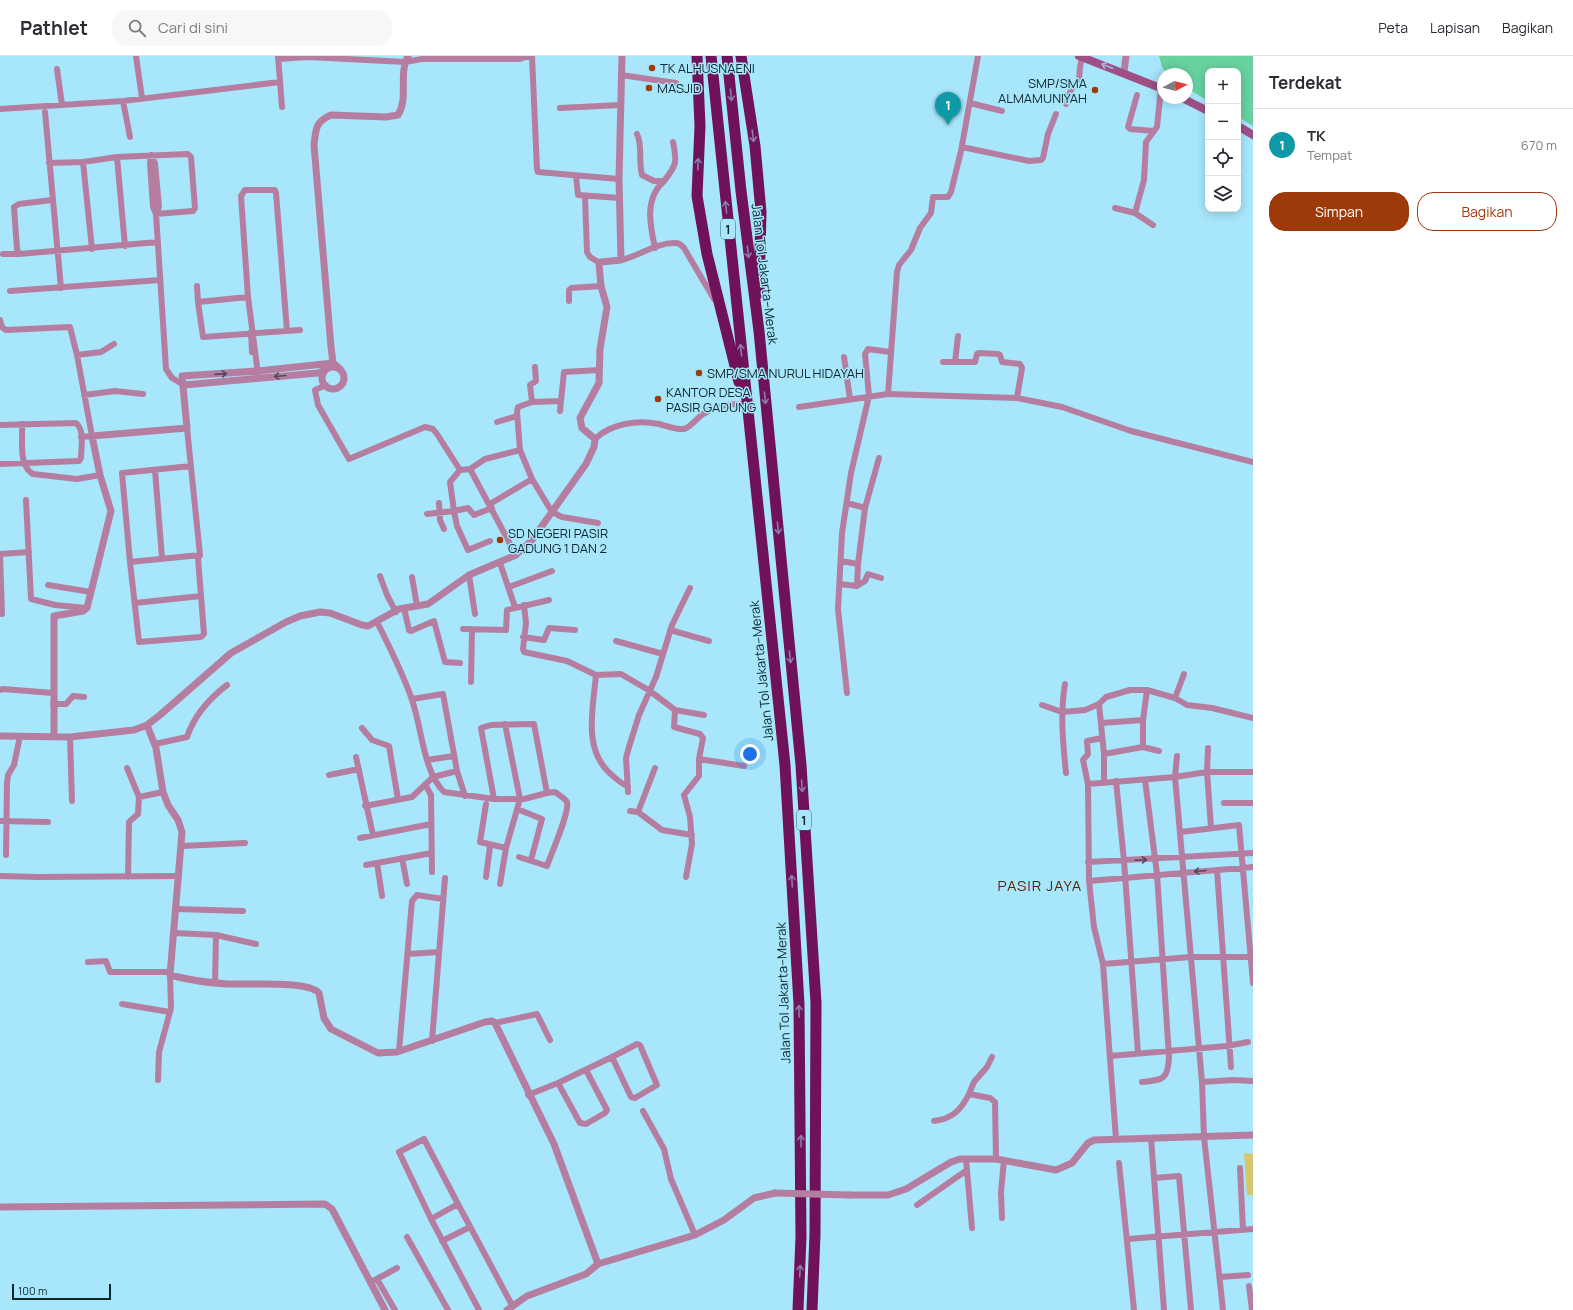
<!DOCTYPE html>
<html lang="id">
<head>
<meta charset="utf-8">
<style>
  :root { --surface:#fff; --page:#f7f7f7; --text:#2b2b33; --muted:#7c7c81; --line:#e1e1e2; --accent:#9e390a }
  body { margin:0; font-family:Manrope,sans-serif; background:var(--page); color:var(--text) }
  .controls { position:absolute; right:12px; top:12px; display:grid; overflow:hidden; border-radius:8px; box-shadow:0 2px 10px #0003 }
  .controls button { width:36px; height:36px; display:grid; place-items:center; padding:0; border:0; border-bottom:1px solid var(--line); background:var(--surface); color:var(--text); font:20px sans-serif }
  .compass { position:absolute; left:1157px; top:12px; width:36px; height:36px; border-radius:50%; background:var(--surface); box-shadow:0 2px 10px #0003; rotate:83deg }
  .scale { position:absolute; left:12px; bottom:10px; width:99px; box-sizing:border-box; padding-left:4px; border:2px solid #0c262e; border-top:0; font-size:11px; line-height:14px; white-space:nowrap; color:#0c262e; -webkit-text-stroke:3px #a7e6fb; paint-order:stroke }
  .you { position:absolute; left:750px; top:698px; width:14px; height:14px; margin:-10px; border:3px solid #fff; border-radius:50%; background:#1a73e8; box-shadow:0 0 0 6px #1a73e833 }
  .badge { display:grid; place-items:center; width:26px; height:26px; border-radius:50%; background:var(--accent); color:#fff; font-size:13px; font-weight:700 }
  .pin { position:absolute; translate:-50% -33px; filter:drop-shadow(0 1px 2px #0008) }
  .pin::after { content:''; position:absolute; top:21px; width:14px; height:12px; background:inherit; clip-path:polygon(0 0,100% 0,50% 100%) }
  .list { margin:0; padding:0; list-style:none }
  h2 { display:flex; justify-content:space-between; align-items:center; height:52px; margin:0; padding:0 16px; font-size:17px }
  h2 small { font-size:13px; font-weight:400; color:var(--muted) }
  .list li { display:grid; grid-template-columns:26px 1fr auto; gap:12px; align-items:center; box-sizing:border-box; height:72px; padding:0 16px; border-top:1px solid var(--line) }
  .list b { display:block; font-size:15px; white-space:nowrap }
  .list p { margin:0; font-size:13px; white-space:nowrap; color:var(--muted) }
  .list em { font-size:13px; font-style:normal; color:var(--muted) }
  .actions { display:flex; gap:8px; padding:12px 16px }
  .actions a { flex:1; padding:9px 0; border:1px solid var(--accent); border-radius:16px; text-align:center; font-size:14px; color:var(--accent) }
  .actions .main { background:var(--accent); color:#fff }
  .icon { flex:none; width:22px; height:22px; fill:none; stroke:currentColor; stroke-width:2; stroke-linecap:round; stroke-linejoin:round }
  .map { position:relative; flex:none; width:1253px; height:1254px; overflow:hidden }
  header { display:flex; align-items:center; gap:24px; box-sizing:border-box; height:56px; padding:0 20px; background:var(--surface); border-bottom:1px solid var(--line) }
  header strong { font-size:19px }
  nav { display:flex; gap:22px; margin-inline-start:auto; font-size:14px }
  .search { width:280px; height:36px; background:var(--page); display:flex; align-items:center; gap:10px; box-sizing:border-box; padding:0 14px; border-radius:16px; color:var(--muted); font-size:15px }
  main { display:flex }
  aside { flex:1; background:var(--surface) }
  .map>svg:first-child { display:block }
  .green { fill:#d5c76e }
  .water { fill:#68d19e }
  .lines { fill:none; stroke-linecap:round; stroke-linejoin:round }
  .minor { stroke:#b57ea1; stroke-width:6 }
  .tertiary { stroke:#b57ea1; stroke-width:7 }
  .secondary { stroke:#9e4f85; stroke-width:8 }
  .motorway { stroke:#701259; stroke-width:11 }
  .tertiary-bridge { stroke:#b57ea1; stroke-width:7 }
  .oneway { stroke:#a4b9d8 }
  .oneway2 { stroke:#8c7caa }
  .oneway3 { stroke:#50495c }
  .poi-dot { fill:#9e390a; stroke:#a7e6fb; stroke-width:1.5 }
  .labels { text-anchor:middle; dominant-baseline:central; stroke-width:3; stroke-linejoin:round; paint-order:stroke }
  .shield { fill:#a7e6fb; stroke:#3a606c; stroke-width:1 }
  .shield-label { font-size:12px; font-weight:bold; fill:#0c262e }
  .poi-label { font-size:13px; fill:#0c262e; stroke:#a7e6fb; text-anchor:start }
  .street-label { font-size:13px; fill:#0c262e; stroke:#a7e6fb }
  .quarter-label { font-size:15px; letter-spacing:1px; fill:#5e1e02; stroke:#a7e6fb }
</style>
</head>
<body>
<header>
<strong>Pathlet</strong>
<div class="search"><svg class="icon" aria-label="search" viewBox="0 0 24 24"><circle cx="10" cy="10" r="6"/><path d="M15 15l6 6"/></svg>Cari di sini</div>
<nav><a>Peta</a><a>Lapisan</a><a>Bagikan</a></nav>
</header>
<main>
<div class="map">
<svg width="1253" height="1254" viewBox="0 0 1253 1254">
  <rect width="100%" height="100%" fill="#a7e6fb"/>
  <path class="green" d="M1244 1097 1253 1098V1139H1247Z"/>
  <path class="water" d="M1159 0H1253V70L1238 61V15H1208V45L1187 32V18H1167L1162 11Z"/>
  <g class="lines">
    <path class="minor" d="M136 0 142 42
      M278 0 282 51
      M532 0 537 113 538 116 619 123
      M278 3 308 1 405 6 422 3H520L529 0
      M57 13 62 49
      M621 19 676 27
      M1137 39 1128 71 1130 73 1154 75 1157 71 1161 32
      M123 45 130 81
      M970 47 1002 55
      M1066 48 1071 34 1079 24 1080 11 1082 1
      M560 52 620 49
      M0 53 123 45 280 26
      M45 56 61 232
      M637 78C643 90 638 104 642 119L654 125H664C677 109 677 106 673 86
      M962 91 1029 105 1041 104 1043 102 1048 78 1056 58
      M151 99 150 107 153 151 156 158 166 313 172 322 184 329
      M151 99 155 107 159 151 156 158
      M117 101 125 190
      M83 106 92 193
      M49 107 83 106 117 101 188 98 191 101 195 152 193 155 156 158
      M576 120 578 139 620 142
      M585 141 587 196 590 201 600 207
      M52 144 19 148 14 151 17 193 19 198 158 186
      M1115 152 1135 157
      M1153 169 1135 157 1144 124 1146 86 1154 75
      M655 192C650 169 644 143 664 125
      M3 198H19
      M621 204C639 200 657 186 676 187 680 187 682 190 684 192L714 243
      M197 230 198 246
      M10 235 160 224
      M248 241 198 246 203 281 300 274
      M569 245V234L571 232 601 230
      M0 264 2 271 6 274 70 271 77 299 92 380 81 381
      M251 276 252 296
      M77 299 101 296 114 288
      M844 301 850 343
      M943 306H975L977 298 979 297 998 298 1000 299 1002 306 1020 308 1022 312 1017 342
      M955 306 958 280
      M258 318 248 241 241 140 245 134H275L276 137 287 275
      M326 329 315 334 318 349 349 403 425 371 433 373 437 378 460 414 470 413 516 499
      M888 338 897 216 899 209 911 194 920 172 931 157 933 141H948L951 136 961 95 978 0
      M84 339 115 335 143 338
      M532 346 530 329 536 325 535 311
      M799 351 888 338 1017 342 1062 351 1131 375 1253 406
      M560 355 561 345
      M497 366 517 360
      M22 368C23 383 18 410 33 418L77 423 100 419
      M0 369 76 367C85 374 81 392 81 402L79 405 0 408
      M187 372 200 499 198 502 204 578 201 581 139 586 130 506 200 499
      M595 383C611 367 638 364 659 368 667 370 676 374 684 373 691 371 697 362 703 358 714 351 726 348 739 348
      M470 413 485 403 520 394
      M155 414 162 502
      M460 414 450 426 454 455 468 452 474 459 492 452
      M26 444 31 543 55 549 87 552
      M439 447 440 464 444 473
      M490 448 532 423
      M865 452 879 402
      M427 458 454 455 457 470 468 494 490 485
      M598 467 562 461 552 456 532 423 520 394 517 356 518 351 532 346 561 345 564 316 599 314
      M0 498 2 558
      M0 498 29 496
      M841 505 858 508 865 452 847 447
      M130 506 122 417 191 410
      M500 507 515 551
      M469 519 475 558
      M380 520 387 539 396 556
      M412 521 417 550
      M840 528 857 530 858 508
      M48 529 91 536
      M857 530 865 525 868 518 881 522
      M509 531 552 515
      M135 547 201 540
      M524 549 526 567 523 593 524 596 567 605 596 619 621 618 650 635 675 654 704 659
      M404 552 409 574 411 575 434 565 445 606 460 607
      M377 566C390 592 403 617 412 644 422 672 423 715 444 736L494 743H524L547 737 534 668 491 669 481 672 494 743
      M463 573 506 574 507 554 549 544
      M670 574 709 585
      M523 581 544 584 549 572 575 574
      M616 585 663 598
      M596 619C593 654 582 695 613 720 618 724 621 728 628 730
      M471 626 472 574
      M1065 628C1060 658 1063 687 1066 717
      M0 634 3 633 53 637
      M847 637 838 553 842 477 851 417 869 340 865 298 868 293 890 296
      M1175 642 1184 618
      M53 648H66L73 640 84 641
      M1099 648 1104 698V727
      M1042 649 1062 656 1074 655 1085 654 1099 648 1106 641 1130 634H1147L1175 642 1187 649 1212 652 1253 662
      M675 654 674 671 700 678 703 682 699 703V720L684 739 690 761 692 788 686 821
      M1101 667 1143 664
      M362 672 372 684 389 690 398 743
      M70 681 72 745
      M155 688 187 681C194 660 210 642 227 629
      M1143 691V664L1147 634
      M1208 692 1207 716H1253
      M1104 698 1143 691 1159 695
      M1177 700 1175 721 1202 1026 1204 1081 1223 1254
      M356 701 373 779
      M699 703 744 710
      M427 704 454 700
      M127 712 139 741 138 758 129 766 128 821
      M457 715 465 740
      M329 719 359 713
      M1116 725 1124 805 1138 997
      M1088 728 1083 704 1088 698 1087 685 1102 682
      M426 730 431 739 432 816
      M628 736 626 702 629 691 639 659 656 621 672 569 690 532
      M139 741 163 736
      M1224 747H1253
      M486 748 480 786 506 792 520 743 505 668
      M365 750 412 741 433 721 457 715 443 638 412 643
      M517 753 542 763 531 804
      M630 755 638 756 662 774 692 779
      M638 756 655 712
      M0 765 48 766
      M1181 776 1239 769 1253 927
      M360 782 431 768
      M182 790 245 787
      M6 799 7 727 8 719 14 709 20 680
      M519 801 547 810C551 798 570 756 567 746 565 742 559 739 555 736L547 737
      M402 802 407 828
      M1088 806 1253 797
      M377 807 382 840
      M366 809 432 797
      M1217 814 1231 1011
      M0 820 38 821 179 820
      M486 821 490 790
      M1089 825 1253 811
      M500 828 506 792
      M176 853 243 855
      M174 877 216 879 215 927
      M216 879 256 888
      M408 898 439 896
      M88 906 106 905 110 916H170
      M1103 908 1191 901H1253
      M122 948 170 956
      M495 967 537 958 550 984
      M432 985 445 822
      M637 988 640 989 657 1029 635 1042 631 1041 612 1001Z
      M399 995 412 845 417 839 443 843
      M1110 1000 1227 990 1248 986
      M158 1024 159 996 171 952 170 919
      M1142 1026C1163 1024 1168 1024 1169 1001L1157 818 1145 724
      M1202 1026 1233 1024 1253 1025
      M558 1027 580 1067 586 1068 605 1057 607 1054 586 1014
      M969 1038 974 1026 987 1011 992 1001
      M528 1039 558 1027 612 1001
      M643 1055 664 1093 671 1123 695 1179
      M934 1065C952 1063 961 1054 969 1038L990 1042 995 1046 996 1103
      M1151 1082 1164 1254
      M1116 1083 1103 908 1094 871 1089 825 1088 728 1175 721 1207 716 1211 772
      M966 1103 972 1172
      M1119 1107 1134 1254
      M1240 1112 1243 1174
      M1154 1122 1179 1120 1191 1254
      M458 1148 424 1083 399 1096 431 1163 458 1148 512 1249
      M917 1149 967 1114
      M1002 1162 1001 1136 1004 1104
      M431 1163 479 1254
      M407 1181 448 1254
      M1128 1183 1253 1173
      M442 1185 470 1171
      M1220 1221 1248 1219
      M377 1223 395 1254
      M373 1225 397 1212
      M1249 1230 1252 1254"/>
    <path class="tertiary" d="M1124 16 1126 0
      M322 322a11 11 0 1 1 22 0a11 11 0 1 1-22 0Z
      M341 314 333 307 331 291 314 89C316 73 315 66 331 59L386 61 398 59C409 42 398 18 408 0
      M184 329 318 317 327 313 330 307
      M147 669 156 692 163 736 168 749 178 764 182 776 170 919C189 924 208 927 228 928 246 929 308 924 319 937L324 962 331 973 378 997 397 996 485 966 492 965 495 967 554 1088 598 1208
      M0 680 70 681 134 674 147 669 160 659 231 597 286 566 300 560 320 556 330 557 362 569 368 570 399 553 428 548 469 519 516 499 532 484 586 408 594 391 595 383 582 372 580 362 599 327 600 293 607 251 601 230 599 208 601 206 621 204 619 123 622 0
      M54 681V560L83 555 87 552 111 455 100 419 92 380 187 372 182 320 258 315 333 307
      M849 1139H888L906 1133 951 1106 960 1103H996L1056 1114 1072 1107 1088 1087 1094 1084 1253 1079
      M0 1151 325 1148 332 1153 385 1254
      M507 1254 527 1240 586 1218 598 1208 695 1179 724 1164 754 1142 775 1137"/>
    <path class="secondary" d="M1079 0 1163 33
      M1182 42 1208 55
      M1238 70 1253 79"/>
    <path class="motorway" d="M697 0 700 70 697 140 707 198 739 326
      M711 0 785 709 799 948 801 1181 798 1254
      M727 0 741 135 759 275 801 709 816 947 815 1178 812 1254
      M741 0 755 90 761 156 759 237"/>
    <path class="tertiary-bridge" d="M775 1137 849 1139"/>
  </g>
  <defs><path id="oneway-shaft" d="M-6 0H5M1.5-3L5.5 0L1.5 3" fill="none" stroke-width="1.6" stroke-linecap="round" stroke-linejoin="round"/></defs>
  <use class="oneway" href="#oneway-shaft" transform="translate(1107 10) rotate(-159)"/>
  <g class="oneway2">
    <use href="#oneway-shaft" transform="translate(731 39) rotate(84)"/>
    <use href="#oneway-shaft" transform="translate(753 80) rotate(82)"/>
    <use href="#oneway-shaft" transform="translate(698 108) rotate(-88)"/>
    <use href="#oneway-shaft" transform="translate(726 151) rotate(-96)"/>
    <use href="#oneway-shaft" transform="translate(748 196) rotate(83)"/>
    <use href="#oneway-shaft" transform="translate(741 294) rotate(-96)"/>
    <use href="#oneway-shaft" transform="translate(765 342) rotate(84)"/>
    <use href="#oneway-shaft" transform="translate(778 472) rotate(84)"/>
    <use href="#oneway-shaft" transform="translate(790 601) rotate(84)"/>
    <use href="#oneway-shaft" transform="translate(802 730) rotate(86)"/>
    <use href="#oneway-shaft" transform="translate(792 825) rotate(-93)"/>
    <use href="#oneway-shaft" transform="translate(799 955) rotate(-91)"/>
    <use href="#oneway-shaft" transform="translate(801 1085) rotate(-91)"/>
    <use href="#oneway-shaft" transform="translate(800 1215) rotate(-87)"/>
  </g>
  <g class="oneway3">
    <use href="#oneway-shaft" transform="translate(221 318) rotate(-4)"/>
    <use href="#oneway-shaft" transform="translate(280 320) rotate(175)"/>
    <use href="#oneway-shaft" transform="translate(1141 804) rotate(-3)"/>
    <use href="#oneway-shaft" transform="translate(1200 815) rotate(175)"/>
  </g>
  <g class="poi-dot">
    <circle cx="652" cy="12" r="4"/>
    <circle cx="649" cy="32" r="4"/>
    <circle cx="1095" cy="34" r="4"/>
    <circle cx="699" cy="317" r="4"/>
    <circle cx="658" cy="343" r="4"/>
    <circle cx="500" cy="484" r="4"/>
  </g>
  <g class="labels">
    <g class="shield">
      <rect x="721" y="163" width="14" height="20" rx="3"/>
      <rect x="797" y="754" width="14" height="20" rx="3"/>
    </g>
    <g class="shield-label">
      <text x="728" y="173">1</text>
      <text x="804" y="764">1</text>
    </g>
    <g class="poi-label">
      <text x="660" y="12">TK ALHUSNAENI</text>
      <text x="1087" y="27" text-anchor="end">SMP/SMA<tspan x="1087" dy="15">ALMAMUNIYAH</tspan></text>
      <text x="657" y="32">MASJID</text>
      <text x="707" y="317">SMP/SMA NURUL HIDAYAH</text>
      <text x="666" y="336">KANTOR DESA<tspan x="666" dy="15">PASIR GADUNG</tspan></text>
      <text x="508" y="477">SD NEGERI PASIR<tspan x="508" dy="15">GADUNG 1 DAN 2</tspan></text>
    </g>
    <g class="street-label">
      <text transform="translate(765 218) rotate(83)">Jalan Tol Jakarta–Merak</text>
      <text transform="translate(761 615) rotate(-96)">Jalan Tol Jakarta–Merak</text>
      <text transform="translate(783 937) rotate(-92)">Jalan Tol Jakarta–Merak</text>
    </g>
    <g class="quarter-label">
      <text x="1040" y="829">PASIR JAYA</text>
    </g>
  </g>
</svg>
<div class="controls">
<button>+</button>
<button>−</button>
<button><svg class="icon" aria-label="locate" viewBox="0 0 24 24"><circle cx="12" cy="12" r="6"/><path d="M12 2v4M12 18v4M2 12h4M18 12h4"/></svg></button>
<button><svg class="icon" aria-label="layers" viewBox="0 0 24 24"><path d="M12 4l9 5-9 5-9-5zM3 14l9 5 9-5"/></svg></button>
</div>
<svg class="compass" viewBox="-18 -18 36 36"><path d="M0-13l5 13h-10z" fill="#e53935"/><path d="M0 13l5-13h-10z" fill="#7c7c81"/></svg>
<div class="scale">100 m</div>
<div class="you"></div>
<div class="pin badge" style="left:948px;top:69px;background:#0f9aa8">1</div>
</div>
<aside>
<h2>Terdekat<small></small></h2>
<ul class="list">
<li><span class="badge" style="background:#0f9aa8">1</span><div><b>TK</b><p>Tempat</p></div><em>670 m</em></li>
</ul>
<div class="actions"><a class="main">Simpan</a><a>Bagikan</a></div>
</aside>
</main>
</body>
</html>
